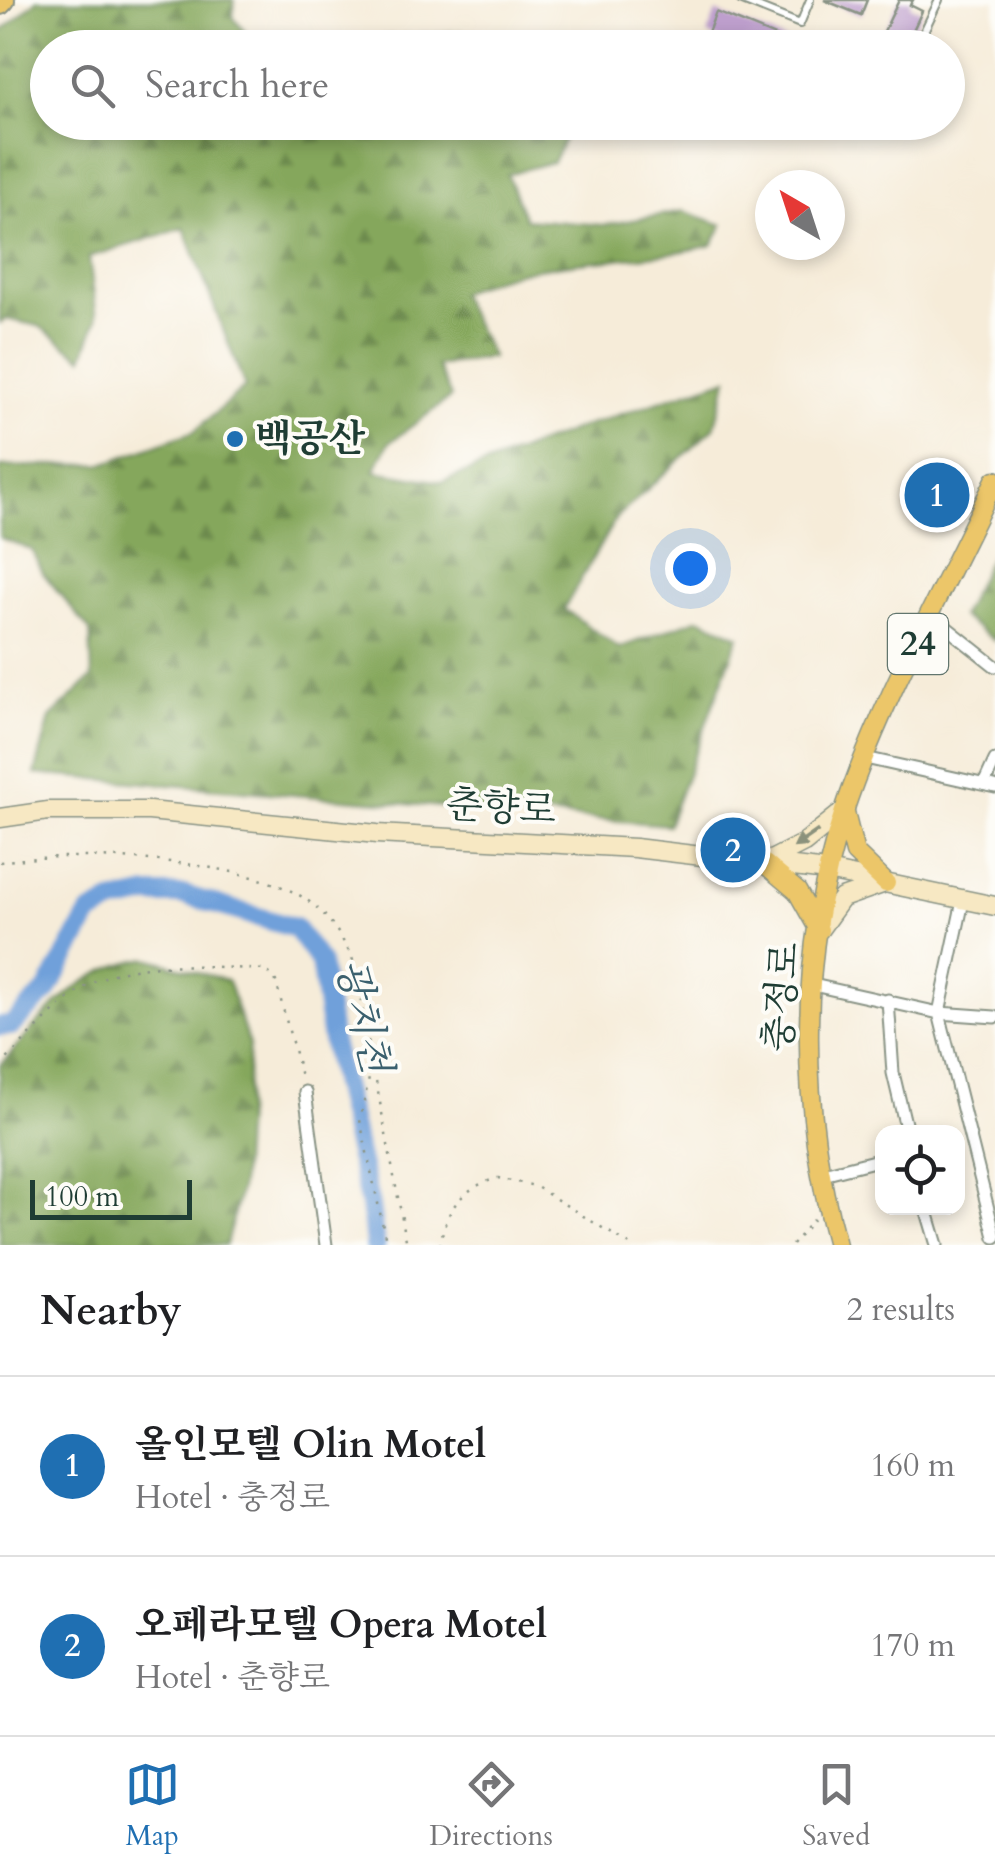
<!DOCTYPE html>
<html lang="en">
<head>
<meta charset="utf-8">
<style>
  :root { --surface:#fff; --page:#f6f6f6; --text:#202124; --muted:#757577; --line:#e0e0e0; --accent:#1f6fb2 }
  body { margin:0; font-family:Cardo,"Noto Serif KR",serif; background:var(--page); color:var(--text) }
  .controls { position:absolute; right:30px; bottom:30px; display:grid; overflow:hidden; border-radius:20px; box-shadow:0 5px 15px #0003 }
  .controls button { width:90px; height:90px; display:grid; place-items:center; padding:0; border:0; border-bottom:2px solid var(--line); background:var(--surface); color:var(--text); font:50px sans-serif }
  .compass { position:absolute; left:755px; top:170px; width:90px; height:90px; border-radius:50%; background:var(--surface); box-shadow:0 5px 15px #0003; rotate:321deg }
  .scale { position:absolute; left:30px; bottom:25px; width:162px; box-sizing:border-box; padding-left:10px; border:5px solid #1f3d34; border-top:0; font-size:28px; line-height:35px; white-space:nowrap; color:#1f3d34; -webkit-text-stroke:8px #fdfcf7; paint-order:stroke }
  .you { position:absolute; left:690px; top:568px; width:35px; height:35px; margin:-25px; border:8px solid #fff; border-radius:50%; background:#1a73e8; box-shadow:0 0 0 15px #1a73e833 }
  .badge { display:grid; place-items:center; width:65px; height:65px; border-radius:50%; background:var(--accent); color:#fff; font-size:32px; font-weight:700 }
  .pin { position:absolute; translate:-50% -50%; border:5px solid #fff; box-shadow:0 2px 10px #0006 }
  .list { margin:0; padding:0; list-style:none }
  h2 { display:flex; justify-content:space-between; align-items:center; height:130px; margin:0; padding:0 40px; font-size:42px }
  h2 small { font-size:32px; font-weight:400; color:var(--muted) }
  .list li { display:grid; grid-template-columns:65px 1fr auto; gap:30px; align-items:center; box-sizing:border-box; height:180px; padding:0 40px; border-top:2px solid var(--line) }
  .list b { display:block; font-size:38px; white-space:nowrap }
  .list p { margin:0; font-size:32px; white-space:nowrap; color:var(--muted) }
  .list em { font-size:32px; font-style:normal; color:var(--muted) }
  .icon { flex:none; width:55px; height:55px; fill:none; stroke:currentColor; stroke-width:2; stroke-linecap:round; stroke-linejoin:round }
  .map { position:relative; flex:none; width:995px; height:1245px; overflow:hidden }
  .search { position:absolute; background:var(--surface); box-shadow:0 5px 15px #0003; left:30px; right:30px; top:30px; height:110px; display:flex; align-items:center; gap:25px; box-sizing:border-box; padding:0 35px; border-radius:55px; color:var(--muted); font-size:38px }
  .sheet { height:490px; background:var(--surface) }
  nav { display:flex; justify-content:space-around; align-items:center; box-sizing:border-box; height:140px; border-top:2px solid var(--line); background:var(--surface); font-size:28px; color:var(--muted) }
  nav a { display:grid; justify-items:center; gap:5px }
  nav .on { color:var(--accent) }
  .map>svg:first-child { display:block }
  .forest { fill:url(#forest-firs); stroke:#527248; stroke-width:2.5 }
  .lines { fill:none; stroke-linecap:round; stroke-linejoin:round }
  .river { stroke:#70a0da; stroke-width:20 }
  .building { fill:#be9fcd }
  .lane-casing { stroke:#8a9486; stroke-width:10 }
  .street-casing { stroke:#8a9486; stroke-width:15 }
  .secondary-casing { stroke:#8a9486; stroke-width:21 }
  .primary-casing { stroke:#8a9486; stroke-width:21 }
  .highway-casing { stroke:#8a9486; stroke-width:26 }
  .path { stroke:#8a9486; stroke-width:2.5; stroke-dasharray:2.5 8; stroke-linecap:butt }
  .lane { stroke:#fff; stroke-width:6 }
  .street { stroke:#fff; stroke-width:11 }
  .secondary { stroke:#f7e8c3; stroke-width:18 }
  .primary { stroke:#ecc669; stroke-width:18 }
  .highway { stroke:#ecc669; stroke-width:22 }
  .oneway { fill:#8b927c }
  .poi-dot { fill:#1f6fb2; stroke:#fdfcf7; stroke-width:4 }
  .labels { text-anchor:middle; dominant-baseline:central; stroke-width:8; stroke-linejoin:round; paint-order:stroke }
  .shield { fill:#fdfcf7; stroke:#62766e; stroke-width:2.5 }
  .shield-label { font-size:35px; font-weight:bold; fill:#1f3d34 }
  .poi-label { font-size:38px; font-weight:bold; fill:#1f3d34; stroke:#fdfcf7; text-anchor:start }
  .street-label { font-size:38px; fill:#1f3d34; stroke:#fdfcf7 }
  .water-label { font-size:40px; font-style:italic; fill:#3b606e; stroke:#fdfcf7 }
</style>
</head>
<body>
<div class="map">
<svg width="995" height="1245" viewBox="0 0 995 1245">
  <defs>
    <pattern id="forest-firs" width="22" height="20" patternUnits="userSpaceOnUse" patternTransform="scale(2.5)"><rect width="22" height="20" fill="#85a75c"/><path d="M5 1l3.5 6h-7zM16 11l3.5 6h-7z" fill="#6c894d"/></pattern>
  </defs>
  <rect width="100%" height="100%" fill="#fdfcf7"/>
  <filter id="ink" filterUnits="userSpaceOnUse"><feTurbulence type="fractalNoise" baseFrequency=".01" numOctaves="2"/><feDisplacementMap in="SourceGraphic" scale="20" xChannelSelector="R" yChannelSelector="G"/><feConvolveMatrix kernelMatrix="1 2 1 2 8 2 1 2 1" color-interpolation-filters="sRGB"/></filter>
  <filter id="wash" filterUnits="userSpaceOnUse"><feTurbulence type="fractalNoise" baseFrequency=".0048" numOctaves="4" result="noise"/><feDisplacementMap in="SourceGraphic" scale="40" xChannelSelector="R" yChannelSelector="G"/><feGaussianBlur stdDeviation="2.25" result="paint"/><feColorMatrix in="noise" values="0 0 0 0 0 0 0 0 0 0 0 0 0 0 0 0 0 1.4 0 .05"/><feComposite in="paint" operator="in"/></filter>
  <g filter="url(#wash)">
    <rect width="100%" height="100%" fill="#f6ecd9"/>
    <path class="forest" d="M37 0H234L233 17 257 47 48 48V122L563 123 564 139 553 162 507 174 525 219 604 225 683 211 723 225 712 245C630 266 535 254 459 294L492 357 437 366 451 397 389 443 374 471 442 482 571 431 728 378 714 428 616 518 564 609 619 648 699 618 739 636 668 825 35 774 50 718 92 678 90 631 43 573 32 550 0 538V467L103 464 195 431 245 387 184 228 89 257 97 319 83 358 39 326 6 319 0 323V33Z
      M462 32 500 34 513 47H333L353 39Z
      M995 547V641L961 616Z
      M148 958 228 981 249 1045 241 1185 226 1245H0V1066C45 1015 77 969 148 958Z"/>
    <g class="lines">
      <path class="river" d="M0 1026H11L47 991 90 914 112 903 148 895H184L295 928 320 962 332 1041 370 1206 375 1245"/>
    </g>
    <g id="blocks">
      <path class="building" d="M824 0H867L861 15Z
        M899 0H913L910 5 922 11 908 41 897 36 891 48H876Z
        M716 12 802 47V48H741L707 35Z"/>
    </g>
  </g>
  <g filter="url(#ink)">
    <use href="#blocks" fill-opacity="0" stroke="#8a9486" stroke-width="2.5"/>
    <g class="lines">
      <g class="lane-casing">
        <path id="lane" d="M740 0 800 24 810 0
          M916 48 939 0"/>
      </g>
      <g class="street-casing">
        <path id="street" d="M931 615 995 666
          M865 758 995 787
          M984 784 995 760
          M963 901 939 1013 995 1237
          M813 985 939 1013 995 1017
          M888 1000 893 1073 907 1132
          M305 1092 326 1245
          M819 1175 882 1159
          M926 1208 937 1245"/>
      </g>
      <g class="secondary-casing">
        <path id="secondary" d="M0 818 48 811H149L377 834 635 848 827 871 995 906
          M765 863 804 843 845 810
          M819 930 842 898 885 883"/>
      </g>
      <g class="primary-casing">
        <path id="primary" d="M845 813 855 853 886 883
          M765 864 797 891 819 930
          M837 1245C798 1105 799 951 844 811 880 703 946 584 995 480"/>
      </g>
      <g class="highway-casing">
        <path id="highway" d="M0 3 3 0"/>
      </g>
      <path class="path" d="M0 862C72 850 247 858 307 900 329 915 342 937 353 960L407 1245
        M0 1066C24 1043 46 1016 72 996 125 953 202 967 265 970L275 978 302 1080
        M371 1069 360 1120 387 1245
        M440 1245C446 1209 461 1188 498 1178L535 1186 630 1245
        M792 1245 816 1216"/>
      <use href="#lane" class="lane"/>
      <use href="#street" class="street"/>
      <use href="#secondary" class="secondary"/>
      <use href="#primary" class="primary"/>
      <use href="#highway" class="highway"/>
    </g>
    <defs><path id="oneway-solid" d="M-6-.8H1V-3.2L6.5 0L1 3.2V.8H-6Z" transform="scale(2.5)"/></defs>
    <use class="oneway" href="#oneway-solid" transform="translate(806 839) rotate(145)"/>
  </g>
  <circle class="poi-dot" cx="235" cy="439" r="10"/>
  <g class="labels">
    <rect class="shield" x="888" y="614" width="60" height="60" rx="8"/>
    <g class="shield-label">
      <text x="918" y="644">24</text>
    </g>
    <g class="poi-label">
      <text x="255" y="439">백공산</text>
    </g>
    <g class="street-label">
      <text transform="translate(501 808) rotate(3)">춘향로</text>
      <text transform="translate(782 997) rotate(-86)">충정로</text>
    </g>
    <g class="water-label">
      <text transform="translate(363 1016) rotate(76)">광치천</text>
    </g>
  </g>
</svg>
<div class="controls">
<button><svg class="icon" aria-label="locate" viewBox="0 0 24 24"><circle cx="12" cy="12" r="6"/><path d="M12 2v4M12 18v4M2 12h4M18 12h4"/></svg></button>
</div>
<svg class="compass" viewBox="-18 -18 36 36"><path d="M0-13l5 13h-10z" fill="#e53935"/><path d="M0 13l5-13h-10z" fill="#757577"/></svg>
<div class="scale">100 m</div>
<div class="you"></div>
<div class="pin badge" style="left:937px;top:495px">1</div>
<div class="pin badge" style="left:733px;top:850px">2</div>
<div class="search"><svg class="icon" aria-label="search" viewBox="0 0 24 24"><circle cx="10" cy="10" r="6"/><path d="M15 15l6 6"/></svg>Search here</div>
</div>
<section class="sheet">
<h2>Nearby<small>2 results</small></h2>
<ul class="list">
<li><span class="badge">1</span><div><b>올인모텔 Olin Motel</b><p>Hotel · 충정로</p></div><em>160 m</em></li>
<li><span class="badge">2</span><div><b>오페라모텔 Opera Motel</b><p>Hotel · 춘향로</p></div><em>170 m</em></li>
</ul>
</section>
<nav>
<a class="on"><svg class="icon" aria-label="map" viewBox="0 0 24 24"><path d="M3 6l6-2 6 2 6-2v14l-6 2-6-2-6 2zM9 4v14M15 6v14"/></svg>Map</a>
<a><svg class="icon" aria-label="directions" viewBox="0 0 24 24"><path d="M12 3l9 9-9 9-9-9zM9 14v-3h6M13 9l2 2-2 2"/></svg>Directions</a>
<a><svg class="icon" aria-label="saved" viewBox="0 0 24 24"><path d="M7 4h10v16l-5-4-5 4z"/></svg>Saved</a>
</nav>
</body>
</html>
